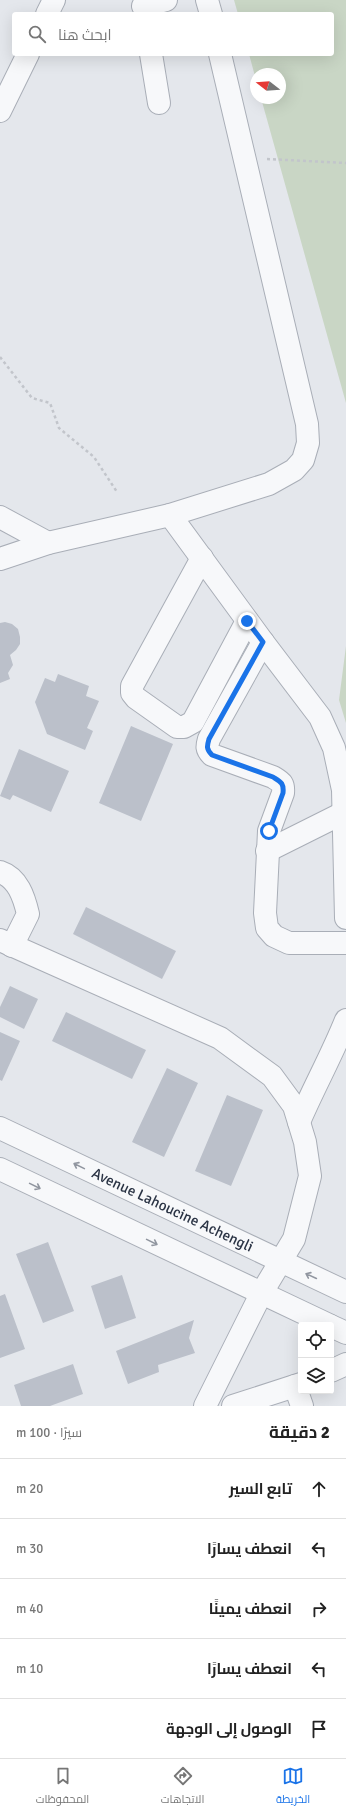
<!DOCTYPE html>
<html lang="ar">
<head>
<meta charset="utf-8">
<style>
  :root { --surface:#fff; --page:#f2f2f2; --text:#222; --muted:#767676; --line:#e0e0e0; --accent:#1a73e8 }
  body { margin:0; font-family:Signika,Cairo,sans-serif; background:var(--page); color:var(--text); direction:rtl }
  .controls { position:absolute; right:12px; bottom:12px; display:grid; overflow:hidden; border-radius:4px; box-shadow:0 4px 16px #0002 }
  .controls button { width:36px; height:36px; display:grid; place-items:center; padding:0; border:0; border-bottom:1px solid var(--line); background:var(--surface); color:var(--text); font:20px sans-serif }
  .compass { position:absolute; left:250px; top:68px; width:36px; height:36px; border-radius:50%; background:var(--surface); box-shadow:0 4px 16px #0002; rotate:287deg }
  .stop { position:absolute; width:12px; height:12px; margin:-9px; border:3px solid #1a73e8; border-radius:50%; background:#fff }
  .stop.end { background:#1a73e8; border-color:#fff; box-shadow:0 1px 4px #0008 }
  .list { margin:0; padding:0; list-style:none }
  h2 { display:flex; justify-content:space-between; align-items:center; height:52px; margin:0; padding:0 16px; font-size:17px }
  h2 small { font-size:13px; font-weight:400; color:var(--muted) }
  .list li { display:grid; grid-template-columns:26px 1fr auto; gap:12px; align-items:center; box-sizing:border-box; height:60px; padding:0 16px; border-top:1px solid var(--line) }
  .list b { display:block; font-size:15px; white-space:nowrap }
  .list em { font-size:13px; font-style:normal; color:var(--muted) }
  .icon { flex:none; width:22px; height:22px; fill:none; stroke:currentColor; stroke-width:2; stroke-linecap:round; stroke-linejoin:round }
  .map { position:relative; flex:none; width:346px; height:1406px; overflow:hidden; direction:ltr }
  .search { position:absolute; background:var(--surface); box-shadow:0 4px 16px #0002; left:12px; right:12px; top:12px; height:44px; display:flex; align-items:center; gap:10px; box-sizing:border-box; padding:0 14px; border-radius:4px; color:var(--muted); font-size:15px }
  .sheet { height:352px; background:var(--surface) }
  nav { display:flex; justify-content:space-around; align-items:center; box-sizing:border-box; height:56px; border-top:1px solid var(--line); background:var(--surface); font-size:11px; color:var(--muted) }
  nav a { display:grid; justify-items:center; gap:2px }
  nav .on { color:var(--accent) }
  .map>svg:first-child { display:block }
  .green { fill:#c9d6c5 }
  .building { fill:#bbc0ca }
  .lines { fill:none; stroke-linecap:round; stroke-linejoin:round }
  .minor-casing { stroke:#a9aeb7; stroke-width:24 }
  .path { stroke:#c2c5cb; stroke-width:2.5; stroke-dasharray:3 3; stroke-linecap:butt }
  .minor { stroke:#f7f8fa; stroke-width:22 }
  .oneway { stroke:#9196a0 }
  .route { stroke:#1a73e8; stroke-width:5 }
  .labels { text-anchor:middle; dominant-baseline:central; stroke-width:3; stroke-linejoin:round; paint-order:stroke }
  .street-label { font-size:15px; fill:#2b3445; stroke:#f4f6f9 }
</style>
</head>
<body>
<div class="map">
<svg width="346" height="1406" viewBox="0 0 346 1406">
  <rect width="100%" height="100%" fill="#e4e7ec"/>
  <path class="green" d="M234 0H346V403L261 98H280V74H256V80L249 54H332V14H238Z
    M346 646V723L339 700Z"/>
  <path class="building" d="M5 622 12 624 18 629 20 637V644L16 650 10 655 13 665 8 673 10 679 0 683V623Z
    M58 674 89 686 86 696 99 701 87 728 93 731 85 750 47 734 35 702 45 678 55 682Z
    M131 726 173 744 141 821 99 803Z
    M19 749 69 771 51 812 13 795 10 800 0 796Z
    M86 907 176 951 162 979 73 934Z
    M10 986 38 999 24 1029 0 1017V1007Z
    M66 1012 146 1050 132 1079 52 1041Z
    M0 1032 20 1041 2 1081 0 1080Z
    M167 1068 198 1083 164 1157 132 1142Z
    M227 1095 263 1110 231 1186 195 1171Z
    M48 1242 74 1311 43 1323 16 1254Z
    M122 1275 136 1318 105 1329 91 1286Z
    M5 1294 25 1349 0 1358V1296Z
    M194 1320 189 1338 195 1353 158 1365 159 1372 128 1384 116 1351Z
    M73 1364 83 1394 50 1406H21L14 1385Z"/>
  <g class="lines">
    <g class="minor-casing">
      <g id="minor">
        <path d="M207 0 211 14"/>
        <path d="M143 6 166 0"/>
        <path d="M47 14 54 0"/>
        <path d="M151 54 159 103"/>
        <path d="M0 111 28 54"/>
        <path d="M170 515 263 642 320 717 334 748 343 790 346 918"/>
        <path d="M0 517 48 543"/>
        <path d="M202 558 132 686V693L136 698 177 727H184L193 722 247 621"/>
        <path d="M0 559 48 543 170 515 269 484 294 470 303 460 308 443 307 424 220 54"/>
        <path d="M263 642 209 739C207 746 206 749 212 755L273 777C281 782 284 783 283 793L269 831 265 913 267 928 274 936 289 943H346"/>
        <path d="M267 851 343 813"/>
        <path d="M0 872C18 878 24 897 28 914L12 946"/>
        <path d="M0 940 220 1038 272 1076 294 1106 305 1142 310 1176 294 1239 261 1294 205 1406"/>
        <path d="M299 1122C314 1087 332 1055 346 1020"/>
        <path id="s1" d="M0 1128 346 1292"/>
        <path d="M0 1169 329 1325"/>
        <path d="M331 1326 346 1333"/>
        <path d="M331 1371 346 1364"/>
        <path d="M295 1386 302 1406"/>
        <path d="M233 1406 301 1384"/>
      </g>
    </g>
    <path class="path" d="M267 159 346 163
      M0 357 32 398 50 403 59 428 94 457 117 492"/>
    <use href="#minor" class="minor"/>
  </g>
  <defs><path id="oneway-shaft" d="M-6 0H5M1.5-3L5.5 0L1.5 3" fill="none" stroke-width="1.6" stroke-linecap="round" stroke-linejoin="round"/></defs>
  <g class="oneway">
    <use href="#oneway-shaft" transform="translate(79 1166) rotate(-154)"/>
    <use href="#oneway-shaft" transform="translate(35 1186) rotate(26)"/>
    <use href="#oneway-shaft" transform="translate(152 1242) rotate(26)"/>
    <use href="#oneway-shaft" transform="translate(311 1276) rotate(-155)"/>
  </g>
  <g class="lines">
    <path class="route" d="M247 621 263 642 209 739C207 746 206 749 212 755L273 777C281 782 284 783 283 793L269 831"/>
  </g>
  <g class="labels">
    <g class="street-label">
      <text stroke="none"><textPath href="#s1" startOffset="191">Avenue Lahoucine Achengli</textPath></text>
    </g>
  </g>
</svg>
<div class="controls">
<button><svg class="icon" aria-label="locate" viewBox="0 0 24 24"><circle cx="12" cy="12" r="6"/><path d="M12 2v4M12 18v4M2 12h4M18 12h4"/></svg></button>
<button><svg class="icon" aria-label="layers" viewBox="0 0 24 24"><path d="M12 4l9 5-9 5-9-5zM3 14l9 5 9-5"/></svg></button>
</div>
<svg class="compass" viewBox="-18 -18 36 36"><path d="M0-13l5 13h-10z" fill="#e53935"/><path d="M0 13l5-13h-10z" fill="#767676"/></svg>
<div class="stop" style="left:269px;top:831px"></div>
<div class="stop end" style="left:247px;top:621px"></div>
<div class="search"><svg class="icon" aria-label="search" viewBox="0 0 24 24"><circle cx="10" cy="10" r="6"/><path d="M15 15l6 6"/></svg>ابحث هنا</div>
</div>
<section class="sheet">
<h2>2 دقيقة<small>سيرًا · 100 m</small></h2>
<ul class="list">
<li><svg class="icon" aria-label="ahead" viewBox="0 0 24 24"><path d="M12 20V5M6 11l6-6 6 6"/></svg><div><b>تابع السير</b></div><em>20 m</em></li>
<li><svg class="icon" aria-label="left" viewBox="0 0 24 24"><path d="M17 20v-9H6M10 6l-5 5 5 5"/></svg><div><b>انعطف يسارًا</b></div><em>30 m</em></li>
<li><svg class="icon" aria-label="right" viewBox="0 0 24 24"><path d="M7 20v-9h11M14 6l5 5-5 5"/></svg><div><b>انعطف يمينًا</b></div><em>40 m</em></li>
<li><svg class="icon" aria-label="left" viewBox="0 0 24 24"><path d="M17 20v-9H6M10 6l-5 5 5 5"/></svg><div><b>انعطف يسارًا</b></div><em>10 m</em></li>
<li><svg class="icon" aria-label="arrive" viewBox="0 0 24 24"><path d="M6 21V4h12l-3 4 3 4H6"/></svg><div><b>الوصول إلى الوجهة</b></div></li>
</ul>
</section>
<nav>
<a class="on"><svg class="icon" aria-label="map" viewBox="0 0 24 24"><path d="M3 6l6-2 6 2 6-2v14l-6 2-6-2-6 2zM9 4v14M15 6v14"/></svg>الخريطة</a>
<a><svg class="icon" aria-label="directions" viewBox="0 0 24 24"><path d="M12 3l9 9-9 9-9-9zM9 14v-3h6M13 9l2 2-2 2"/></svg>الاتجاهات</a>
<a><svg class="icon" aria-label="saved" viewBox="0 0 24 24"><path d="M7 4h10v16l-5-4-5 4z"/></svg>المحفوظات</a>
</nav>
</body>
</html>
